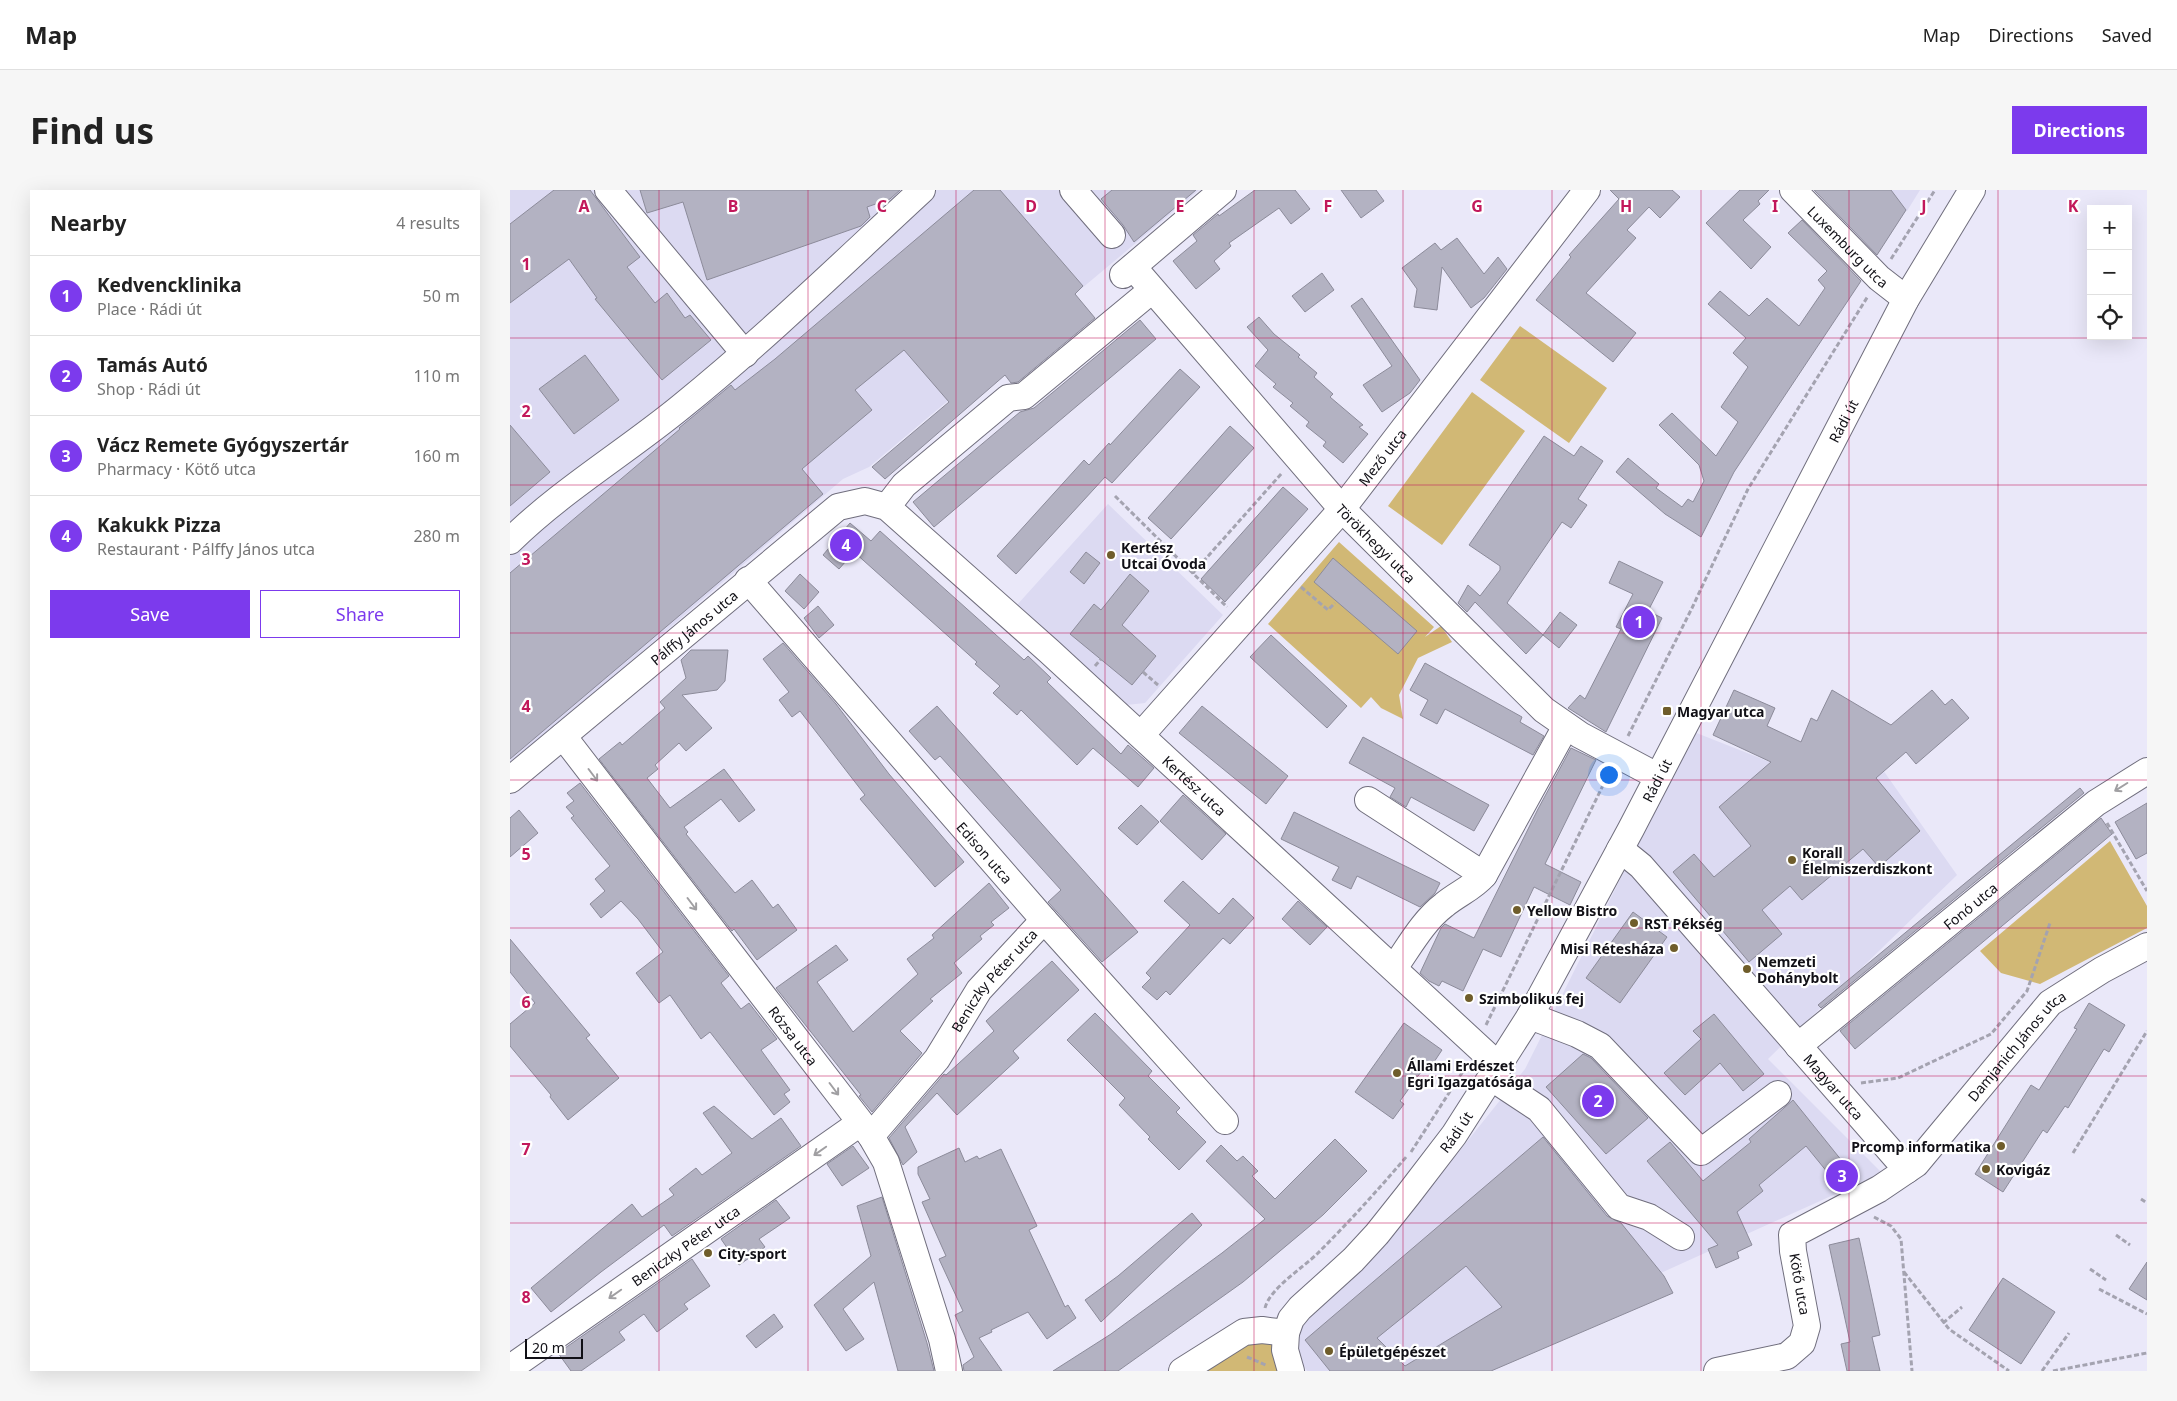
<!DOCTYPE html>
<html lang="en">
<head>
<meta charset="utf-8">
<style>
  :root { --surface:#fff; --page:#f6f6f6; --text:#222; --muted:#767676; --line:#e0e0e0; --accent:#7c3aed }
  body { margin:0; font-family:"Noto Sans",sans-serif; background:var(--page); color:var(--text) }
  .controls { position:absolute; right:15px; top:15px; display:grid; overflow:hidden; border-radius:0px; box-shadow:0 5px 20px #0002 }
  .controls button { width:45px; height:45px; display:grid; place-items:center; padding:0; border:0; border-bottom:1px solid var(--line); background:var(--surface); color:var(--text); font:25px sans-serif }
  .scale { position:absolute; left:15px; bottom:12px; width:58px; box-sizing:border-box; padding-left:5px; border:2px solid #111016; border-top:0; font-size:14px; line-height:18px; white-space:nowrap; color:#111016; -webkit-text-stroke:4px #fff; paint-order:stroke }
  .you { position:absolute; left:1098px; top:584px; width:18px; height:18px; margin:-12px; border:4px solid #fff; border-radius:50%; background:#1a73e8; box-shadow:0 0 0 8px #1a73e833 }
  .badge { display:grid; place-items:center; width:32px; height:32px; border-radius:50%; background:var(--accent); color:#fff; font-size:16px; font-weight:700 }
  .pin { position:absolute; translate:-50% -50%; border:2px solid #fff; box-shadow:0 1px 5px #0006 }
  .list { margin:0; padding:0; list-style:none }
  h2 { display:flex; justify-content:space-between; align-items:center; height:65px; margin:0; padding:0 20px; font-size:21px }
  h2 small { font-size:16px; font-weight:400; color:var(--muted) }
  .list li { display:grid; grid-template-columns:32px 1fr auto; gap:15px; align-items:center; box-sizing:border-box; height:80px; padding:0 20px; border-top:1px solid var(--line) }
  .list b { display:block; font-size:19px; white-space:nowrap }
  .list p { margin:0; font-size:16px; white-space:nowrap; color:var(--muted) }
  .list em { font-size:16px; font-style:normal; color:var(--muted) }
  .actions { display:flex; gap:10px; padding:15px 20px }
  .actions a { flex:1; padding:11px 0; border:1px solid var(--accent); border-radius:0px; text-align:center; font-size:18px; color:var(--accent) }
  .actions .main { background:var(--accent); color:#fff }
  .icon { flex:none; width:28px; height:28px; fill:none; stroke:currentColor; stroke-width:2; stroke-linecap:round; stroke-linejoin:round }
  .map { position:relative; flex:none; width:1637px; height:1181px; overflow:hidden; border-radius:0px }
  header { display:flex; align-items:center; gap:30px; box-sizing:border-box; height:70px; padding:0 25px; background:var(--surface); border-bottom:1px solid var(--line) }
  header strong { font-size:24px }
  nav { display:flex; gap:28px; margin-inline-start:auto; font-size:18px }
  .intro { display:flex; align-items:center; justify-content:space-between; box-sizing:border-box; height:120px; padding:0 30px }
  h1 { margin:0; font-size:35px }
  .button { padding:12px 22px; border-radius:0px; background:var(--accent); color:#fff; font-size:18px; font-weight:700 }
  main { display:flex; gap:30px; padding:0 30px }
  aside { flex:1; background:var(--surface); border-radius:0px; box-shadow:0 5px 20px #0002 }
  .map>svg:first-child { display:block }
  .built { fill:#dcdaf2 }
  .green { fill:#d1b875 }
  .building { fill:#b3b2c2; stroke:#8c8b9a; fill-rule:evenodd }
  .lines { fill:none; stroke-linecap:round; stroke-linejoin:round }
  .minor-casing { stroke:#706e7d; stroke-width:28 }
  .path { stroke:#a4a3b0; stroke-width:3; stroke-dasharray:5 2.5; stroke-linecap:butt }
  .minor { stroke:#fff; stroke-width:26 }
  .oneway { stroke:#a09fa2 }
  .grid { fill:none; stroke:#c2185b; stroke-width:1; stroke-opacity:0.55 }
  .poi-dot { fill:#6f5d2b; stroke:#fff; stroke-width:2 }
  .labels { text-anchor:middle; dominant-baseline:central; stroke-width:4.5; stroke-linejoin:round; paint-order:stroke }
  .street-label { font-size:14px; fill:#111016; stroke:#fff }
  .poi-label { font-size:14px; font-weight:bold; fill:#111016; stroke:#fff; text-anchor:start }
  .grid-label { font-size:16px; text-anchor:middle; font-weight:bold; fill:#c2185b; stroke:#fff; stroke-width:4.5; stroke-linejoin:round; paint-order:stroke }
</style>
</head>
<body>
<header>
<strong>Map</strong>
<nav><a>Map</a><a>Directions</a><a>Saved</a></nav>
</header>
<div class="intro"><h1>Find us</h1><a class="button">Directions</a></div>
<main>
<aside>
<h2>Nearby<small>4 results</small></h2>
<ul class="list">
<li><span class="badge">1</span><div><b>Kedvencklinika</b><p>Place · Rádi út</p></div><em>50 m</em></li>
<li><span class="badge">2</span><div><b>Tamás Autó</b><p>Shop · Rádi út</p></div><em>110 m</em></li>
<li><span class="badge">3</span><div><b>Vácz Remete Gyógyszertár</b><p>Pharmacy · Kötő utca</p></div><em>160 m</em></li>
<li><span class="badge">4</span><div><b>Kakukk Pizza</b><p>Restaurant · Pálffy János utca</p></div><em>280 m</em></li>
</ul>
<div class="actions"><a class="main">Save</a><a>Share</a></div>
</aside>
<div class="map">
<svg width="1637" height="1181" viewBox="0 0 1637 1181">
  <rect width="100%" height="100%" fill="#eae8f9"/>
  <path class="built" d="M0 0H689L359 277 333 289 0 575Z
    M1380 0H1410L1397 21Z
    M598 314 713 425 635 513 616 515 507 415Z
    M1184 542 1303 589 1361 563 1447 685 1258 869 1372 983 934 1181H797L786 1163 787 1130 924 993 1015 879Z"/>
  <path class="green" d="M1010 136 1097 198 1059 253 970 190Z
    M962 202 1015 241 932 355 878 316Z
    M829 352 924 437 915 447 931 436 942 452 908 468 889 505 893 529 871 518 861 507 851 518 758 434Z
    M1600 651 1637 716V738L1530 794 1491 783 1470 761Z
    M761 1147 773 1181H690L737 1150Z"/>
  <path class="building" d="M44 0H80L130 67 117 77 145 113 157 103 175 128 180 125 201 150 152 190 85 109 87 108 59 69 0 113V34Z
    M130 0H390L380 9 357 17 360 27 351 36 197 90 173 12 137 23Z
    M464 0H490L573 96 565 104 585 128 508 192 501 193 495 185 375 289 362 277 439 212 394 160 345 200 362 220 292 279 313 304 0 569V383L170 239 169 238 221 195 225 200 265 169Z
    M602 0H686L624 52 613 35 591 9Z
    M745 0H785L800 19 781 34 769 18 719 53 721 56 704 71 710 79 686 99 663 71 687 51 683 45 708 24 709 26Z
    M831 0H866L874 11 851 28Z
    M1100 0H1162L1170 7 1150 28 1139 17 1117 40 1126 48 1076 103 1126 143 1103 172 1026 110 1061 67 1059 65 1109 9Z
    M1230 0H1259L1248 11 1250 14 1233 30 1261 57 1241 79 1196 33Z
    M1304 0H1381L1396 20 1367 65Z
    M1292 30 1351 91 1224 282 1191 347 1155 324 1106 282 1118 268 1149 294 1146 298 1172 317 1178 309 1183 312 1194 291 1189 275 1149 235 1162 223 1206 266 1228 232 1211 217 1238 177 1223 163 1236 148 1198 114 1210 101 1239 126 1257 108 1289 136 1315 98 1308 90 1317 81 1278 43Z
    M947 48 974 84 988 67 997 79 974 108 961 118 932 77 927 120 904 117 907 99 892 78 925 53 931 60Z
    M812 83 824 100 795 122 782 106Z
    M852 108 910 190 900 203 872 222 853 195 882 176 841 116Z
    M749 127 764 144 790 165 788 167 807 183 804 187 823 204 820 207 853 235 849 237 858 244 833 273 813 256 816 252 796 236 799 232 780 216 783 213 763 197 766 194 745 176 758 160 737 137Z
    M630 130 646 149 424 337 403 312 510 222 524 218Z
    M75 165 109 210 64 244 29 199Z
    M670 179 690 197 602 293 595 287 506 384 487 366 574 270 579 275 599 253 600 255Z
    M0 235 40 282 0 316Z
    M720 236 744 258 661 349 638 328Z
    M1034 246 1064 266 1071 256 1093 271 1068 309 1077 315 1061 338 1052 332 997 413 1033 445 1016 464 965 412 957 422 948 413 958 395 970 406 990 380V376L959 355Z
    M773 297 798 319 715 412 691 389Z
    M340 333 361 351 370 341 514 470 518 466 541 488 537 492 611 564 618 555 644 578 628 597 583 558 567 575 511 520 507 525 483 503 490 496 465 474 467 472 344 362 329 379 313 365Z
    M576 362 590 373 574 394 560 382Z
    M823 368 907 441 888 464 804 392Z
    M1109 371 1153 392 1138 421 1152 428 1096 542 1058 518 1070 505 1075 509 1111 439 1106 437 1123 404 1099 393Z
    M290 384 309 402 294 419 275 401Z
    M620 384 639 401 612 435 646 466 622 495 560 444 584 414 591 420Z
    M308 416 324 435 309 448 294 428Z
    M1050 422 1067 435 1049 458 1033 445Z
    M761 445 837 516 817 538 740 467Z
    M273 453 326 514 379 584 454 672 425 697 350 609 355 605 290 521 282 527 269 510 279 502 253 469Z
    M181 460H218L215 491 207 500 172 505 202 538 176 561 169 553 145 575 148 579 137 588 160 618 214 579 245 620 229 632 211 609 174 637 178 642 176 644 225 703 242 690 263 718 268 714 287 740 247 770 224 739 222 741 89 569 110 552 112 555 155 518 150 512 176 488 171 470Z
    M915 473 1012 527 1010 532 1034 546 1023 565 935 519 927 534 910 525 918 510 900 500Z
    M1224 500 1265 518 1257 536 1291 552 1301 528 1307 531 1322 500 1381 535 1422 500 1435 515 1442 509 1459 528 1406 574 1396 562 1366 588 1410 641 1369 677 1353 659 1292 710 1280 696 1252 720 1272 744 1239 772 1163 682 1184 664 1204 687 1241 656 1209 617 1261 572 1203 545Z
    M427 516 628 742 592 772 538 712 551 700 430 566 425 570 399 541Z
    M692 516 778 586 756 614 669 543Z
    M853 547 979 615 964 641 901 607 896 617 880 607 885 598 839 573Z
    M1061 558 1086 570 1035 674 1071 692 1060 715 1024 697 991 767 973 759 953 801 932 791 929 796 919 791 910 783 931 738 935 734 964 748 1028 619Z
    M70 593 219 786 211 793 231 819 239 813 267 849 251 860 280 900 274 904 280 912 264 925 200 842 191 849 160 805 149 813 126 783 153 762 128 729 111 711 91 728 80 714 95 701 85 689 100 676 61 628 64 626 56 617 64 611 57 603Z
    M1570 598 1574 603 1311 818 1308 815Z
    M673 605 716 644 692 670 650 631Z
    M1637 613V663L1626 669 1605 632Z
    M631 615 649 632 627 655 608 638Z
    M9 620 28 643 0 667V628Z
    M784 622 930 693 925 703 910 717 847 686 841 699 822 690 829 677 771 649Z
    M1591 628 1602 644 1345 859 1330 841Z
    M673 691 709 724 723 708 744 728 720 754 713 748 660 805 656 801 647 810 632 797 641 788 636 783 680 735 654 711Z
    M479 693 499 718 481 732 484 735 470 746 472 749 444 773 452 783 420 809 423 811 390 841 412 863 362 922 349 906 351 905 266 798 326 755 338 770 307 792 343 842 408 784 397 769 424 748 422 745Z
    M788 711 817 737 800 755 772 729Z
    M1123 722 1157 747 1110 813 1076 788Z
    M0 749 80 845 76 848 109 888 58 930 40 907 41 905 0 856V834L25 813 0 782Z
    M542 771 569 800 503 861 509 868 447 925 427 903 395 937 407 962 393 975 379 948 434 884 436 885 484 841 476 831Z
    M1579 813 1615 835 1599 862 1594 859 1558 918 1555 916 1537 943 1533 940 1493 1002 1465 984 1521 895 1529 900 1567 839 1564 838Z
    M585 823 642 881 638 886 670 918 666 922 696 952 669 980 638 949 640 947 609 915 615 908 557 850Z
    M1204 824 1254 884 1233 901 1210 873 1175 905 1154 883 1191 849 1183 841Z
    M894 833 932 860 920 878 916 875 890 911 894 914 883 929 845 902Z
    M1073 864 1081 868 1138 928 1096 964 1036 897Z
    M1283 910 1332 971 1336 969 1349 987 1328 1003 1315 985 1318 983 1296 956 1249 995 1253 1001 1227 1022 1242 1055 1227 1062 1229 1068 1206 1078 1198 1059 1208 1055 1137 971 1160 952 1193 991 1241 952 1239 949Z
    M204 916 242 949 271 928 291 956 162 1046 154 1035 91 1082 41 1122 21 1098 122 1014 132 1027 164 1005 159 999 186 978 192 985 222 963 193 923Z
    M1033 947 1097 1026 1111 1033 1154 1086 1163 1103 981 1181H820L795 1150ZM956 1076 992 1117 895 1176 867 1148Z
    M825 949 857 981 813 1025 733 1092 608 1181H543L601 1144 712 1063 755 1029 696 971 711 955 727 971 733 966 748 981 742 986 765 1009Z
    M343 956 359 978 332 996 317 974Z
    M449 958 455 972 467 966 469 969 491 959 527 1036 519 1040 555 1117 558 1115 566 1128 537 1149 518 1122 481 1140 482 1142 469 1148 492 1181H454L453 1175 464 1167 445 1125 453 1121 429 1069 436 1066 412 1012 420 1009 408 984V977Z
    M372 1007 417 1153 424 1181H388L364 1092 333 1119 354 1149 336 1161 304 1115 361 1066 347 1016Z
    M266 1010 280 1028 249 1049 255 1057 229 1075 211 1049Z
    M682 1023 692 1035 591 1132 575 1110 608 1086Z
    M1349 1048 1370 1145 1362 1147 1370 1181H1337L1331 1154 1340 1152 1319 1055Z
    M182 1069 200 1096 174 1114 178 1119 147 1142 134 1124 109 1142 115 1150 71 1181H61L48 1163Z
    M1637 1072V1110L1619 1099Z
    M1493 1088 1545 1122 1511 1174 1459 1140Z
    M264 1124 273 1137 246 1158 236 1146Z"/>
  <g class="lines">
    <g class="minor-casing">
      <g id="minor">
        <path d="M98 0 235 164"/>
        <path d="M563 0 602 45"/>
        <path id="s1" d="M1283 0 1369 88 1396 109"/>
        <path id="s2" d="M623 77 832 319 1034 520 1070 545 1147 586"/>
        <path d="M613 85 713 0"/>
        <path d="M377 317 394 295 498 208 514 206 642 100"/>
        <path d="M0 351C52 300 116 262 172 216 256 148 333 73 412 0"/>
        <path id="s3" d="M238 390 534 730 715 931"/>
        <path id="s4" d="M631 545 832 319 1077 0"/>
        <path id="s5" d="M53 546 361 946 376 972 432 1149 439 1181"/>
        <path id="s6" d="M0 590 328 317 355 311 377 317 539 461 989 876"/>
        <path d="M858 610 974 685"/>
        <path id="s7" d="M1110 659 1131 676 1397 980"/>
        <path d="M884 778C899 757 913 731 934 715 947 704 963 698 974 685L1056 536"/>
        <path d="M1020 826 1067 844 1090 856 1191 962 1268 904"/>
        <path id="s8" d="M1288 856 1586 613 1637 581"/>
        <path d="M982 888 1029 919 1109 1017 1139 1027 1171 1047"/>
        <path id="s9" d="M361 946 427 869 469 800 534 730"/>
        <path id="s10" d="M0 1178 350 933"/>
        <path d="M672 1181 734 1142 752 1140 776 1143"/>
        <path id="s11" d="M781 1181 775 1160 776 1143 781 1129 790 1118 843 1070 867 1044 898 1005 944 945 1020 826 1121 639 1396 109 1462 0"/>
        <path id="s12" d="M1207 1181 1277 1166 1292 1153 1297 1136 1283 1061 1282 1045 1369 999 1406 974 1540 813 1592 780 1637 756"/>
      </g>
    </g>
    <path class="path" d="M1381 69 1425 0
      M605 306 717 417
      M683 383 772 283
      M791 397 818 420 825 413
      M585 476 591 469
      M633 482 648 495
      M1118 546 1182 418 1238 299 1358 106
      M1597 633 1637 701
      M976 835 1098 585
      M1351 893 1388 888 1481 844 1517 801 1540 733
      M901 962 957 875
      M1563 963 1637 841
      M1631 1009 1637 1013
      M1364 1027 1381 1036 1391 1049 1402 1181
      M1606 1045 1620 1055
      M1580 1079 1596 1090
      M1394 1082 1439 1139 1499 1181
      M1589 1099 1637 1124
      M755 1118C760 1098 793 1078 808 1063 839 1032 868 1000 897 966
      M1433 1133 1452 1117
      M737 1167 756 1175
      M1532 1181 1559 1143
      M1543 1181 1637 1163"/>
    <use href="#minor" class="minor"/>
  </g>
  <defs><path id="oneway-shaft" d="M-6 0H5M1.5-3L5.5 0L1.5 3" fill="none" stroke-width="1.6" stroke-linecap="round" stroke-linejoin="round" transform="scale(1.25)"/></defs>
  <g class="oneway">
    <use href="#oneway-shaft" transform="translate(83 585) rotate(53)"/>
    <use href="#oneway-shaft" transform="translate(1611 597) rotate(148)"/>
    <use href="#oneway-shaft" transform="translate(182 714) rotate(53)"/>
    <use href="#oneway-shaft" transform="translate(324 899) rotate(53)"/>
    <use href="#oneway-shaft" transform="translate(310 961) rotate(145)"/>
    <use href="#oneway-shaft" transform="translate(105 1104) rotate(145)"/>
  </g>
  <path class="grid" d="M149 0V1181M298 0V1181M446 0V1181M595 0V1181M744 0V1181M893 0V1181M1042 0V1181M1191 0V1181M1339 0V1181M1488 0V1181M0 148H1637M0 295H1637M0 443H1637M0 590H1637M0 738H1637M0 886H1637M0 1033H1637"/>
  <g class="poi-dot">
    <circle cx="601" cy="365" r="5"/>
    <rect x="1152" y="516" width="10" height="10" rx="2.5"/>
    <circle cx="1282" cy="670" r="5"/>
    <circle cx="1007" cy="720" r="5"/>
    <circle cx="1124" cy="733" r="5"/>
    <circle cx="1164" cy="758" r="5"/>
    <circle cx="1237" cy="779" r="5"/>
    <circle cx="959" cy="808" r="5"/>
    <circle cx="887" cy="883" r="5"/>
    <circle cx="1491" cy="956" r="5"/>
    <circle cx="1476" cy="979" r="5"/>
    <circle cx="198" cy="1063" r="5"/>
    <circle cx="819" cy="1161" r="5"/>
  </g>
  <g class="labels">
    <g class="street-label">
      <text stroke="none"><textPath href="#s1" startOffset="79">Luxemburg utca</textPath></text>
      <text stroke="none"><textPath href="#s11" startOffset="1114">Rádi út</textPath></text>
      <text stroke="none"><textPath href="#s4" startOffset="368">Mező utca</textPath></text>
      <text stroke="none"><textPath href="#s2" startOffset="368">Törökhegyi utca</textPath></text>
      <text stroke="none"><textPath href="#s6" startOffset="239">Pálffy János utca</textPath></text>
      <text stroke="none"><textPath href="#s11" startOffset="709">Rádi út</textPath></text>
      <text stroke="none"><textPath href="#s6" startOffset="892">Kertész utca</textPath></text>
      <text stroke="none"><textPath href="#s3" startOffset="361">Edison utca</textPath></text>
      <text stroke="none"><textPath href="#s8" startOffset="222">Fonó utca</textPath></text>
      <text stroke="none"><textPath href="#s9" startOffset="199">Beniczky Péter utca</textPath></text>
      <text stroke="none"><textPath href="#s5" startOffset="378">Rózsa utca</textPath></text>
      <text stroke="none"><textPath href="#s12" startOffset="500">Damjanich János utca</textPath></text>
      <text stroke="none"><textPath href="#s7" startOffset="320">Magyar utca</textPath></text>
      <text stroke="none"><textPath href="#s11" startOffset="304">Rádi út</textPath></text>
      <text stroke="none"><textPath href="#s10" startOffset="214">Beniczky Péter utca</textPath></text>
      <text transform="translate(1290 1094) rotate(80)">Kötő utca</text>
    </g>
    <g class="poi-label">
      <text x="611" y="357">Kertész<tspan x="611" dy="16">Utcai Óvoda</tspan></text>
      <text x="1167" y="521">Magyar utca</text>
      <text x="1292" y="662">Korall<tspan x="1292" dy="16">Élelmiszerdiszkont</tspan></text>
      <text x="1017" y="720">Yellow Bistro</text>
      <text x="1134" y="733">RST Pékség</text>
      <text x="1154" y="758" text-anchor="end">Misi Rétesháza</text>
      <text x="1247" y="771">Nemzeti<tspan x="1247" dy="16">Dohánybolt</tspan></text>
      <text x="969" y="808">Szimbolikus fej</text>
      <text x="897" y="875">Állami Erdészet<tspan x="897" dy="16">Egri Igazgatósága</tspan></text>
      <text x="1481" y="956" text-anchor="end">Prcomp informatika</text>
      <text x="1486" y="979">Kovigáz</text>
      <text x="208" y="1063">City-sport</text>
      <text x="829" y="1161">Épületgépészet</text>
    </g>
  </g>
  <g class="grid-label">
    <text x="74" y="22">A</text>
    <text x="223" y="22">B</text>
    <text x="372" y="22">C</text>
    <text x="521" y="22">D</text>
    <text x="670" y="22">E</text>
    <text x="818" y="22">F</text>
    <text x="967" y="22">G</text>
    <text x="1116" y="22">H</text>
    <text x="1265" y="22">I</text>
    <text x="1414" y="22">J</text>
    <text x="1563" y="22">K</text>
    <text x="16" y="80">1</text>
    <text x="16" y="227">2</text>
    <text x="16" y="375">3</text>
    <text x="16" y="522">4</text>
    <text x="16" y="670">5</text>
    <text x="16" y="818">6</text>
    <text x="16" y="965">7</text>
    <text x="16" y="1113">8</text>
  </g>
</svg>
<div class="controls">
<button>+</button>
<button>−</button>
<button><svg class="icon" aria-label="locate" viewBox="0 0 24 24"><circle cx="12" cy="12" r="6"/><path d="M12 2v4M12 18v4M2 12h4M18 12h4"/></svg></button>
</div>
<div class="scale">20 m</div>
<div class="you"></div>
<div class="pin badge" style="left:1129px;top:432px">1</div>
<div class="pin badge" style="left:1088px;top:911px">2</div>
<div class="pin badge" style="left:1332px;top:986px">3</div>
<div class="pin badge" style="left:336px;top:355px">4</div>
</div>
</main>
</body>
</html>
